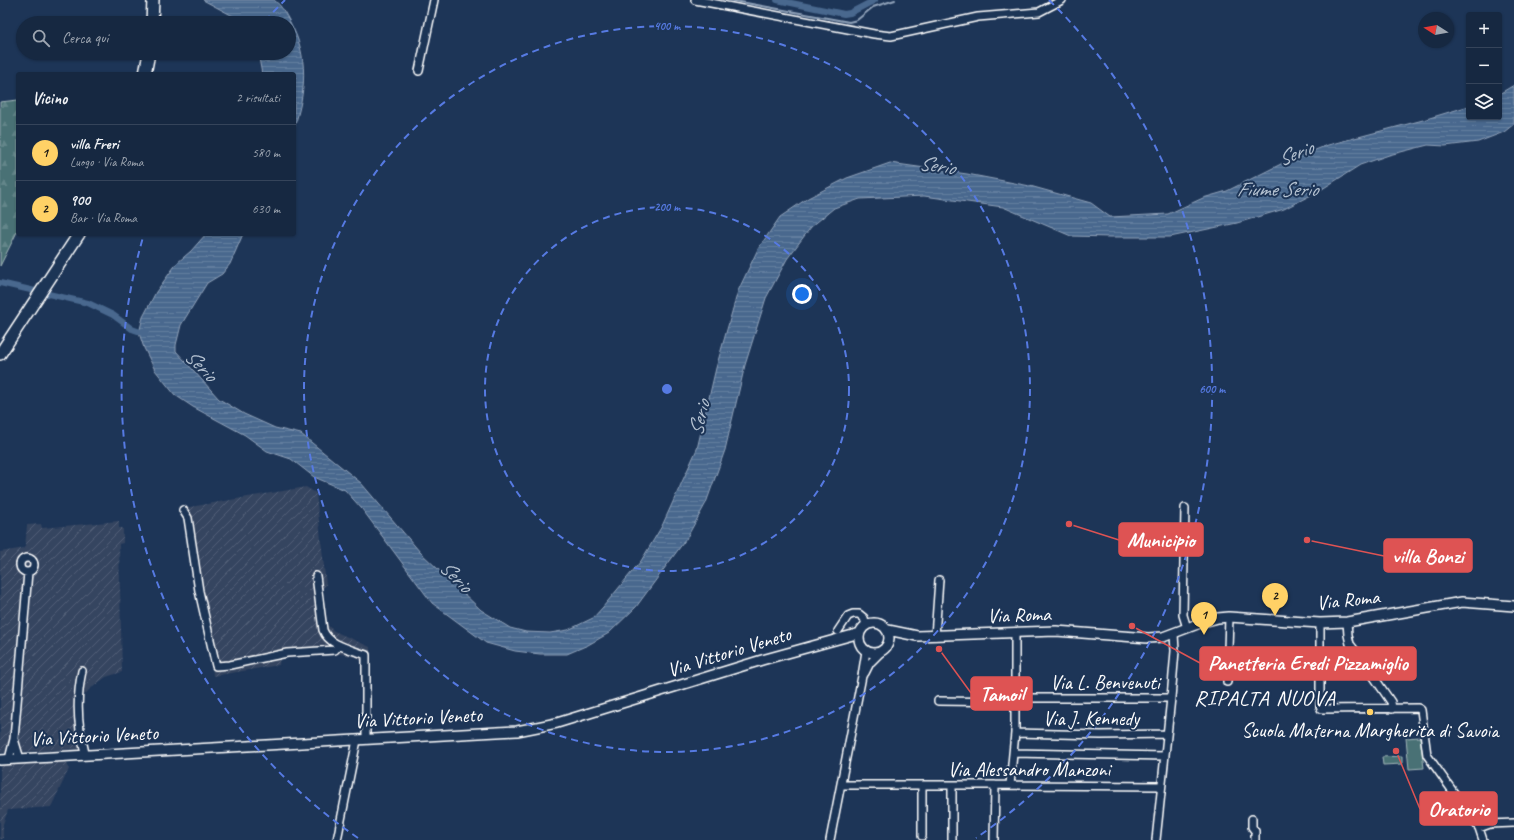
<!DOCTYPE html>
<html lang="it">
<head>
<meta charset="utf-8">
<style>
  :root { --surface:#162841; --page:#23344c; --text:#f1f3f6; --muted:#9ea6b1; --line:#35445a; --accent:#ffd166 }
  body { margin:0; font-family:Caveat,sans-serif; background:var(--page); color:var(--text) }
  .controls { position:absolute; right:12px; top:12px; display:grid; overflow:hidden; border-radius:4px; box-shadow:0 1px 3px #0004 }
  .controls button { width:36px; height:36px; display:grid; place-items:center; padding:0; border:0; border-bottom:1px solid var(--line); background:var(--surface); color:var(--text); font:20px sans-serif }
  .compass { position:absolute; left:1418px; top:12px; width:36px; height:36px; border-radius:50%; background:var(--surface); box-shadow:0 1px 3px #0004; rotate:281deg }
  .you { position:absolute; left:802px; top:294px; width:14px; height:14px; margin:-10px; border:3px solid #fff; border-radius:50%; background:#1a73e8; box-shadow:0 0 0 6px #1a73e833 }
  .badge { display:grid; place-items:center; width:26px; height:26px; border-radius:50%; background:var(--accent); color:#111; font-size:13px; font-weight:700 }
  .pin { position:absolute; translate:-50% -33px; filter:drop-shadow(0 1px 2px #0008) }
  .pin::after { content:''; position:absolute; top:21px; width:14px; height:12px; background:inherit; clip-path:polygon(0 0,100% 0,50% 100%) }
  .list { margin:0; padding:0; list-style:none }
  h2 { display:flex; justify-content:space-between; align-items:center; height:52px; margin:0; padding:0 16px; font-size:17px }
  h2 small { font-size:13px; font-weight:400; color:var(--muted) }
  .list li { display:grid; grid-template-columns:26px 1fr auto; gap:12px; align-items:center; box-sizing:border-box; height:56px; padding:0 16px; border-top:1px solid var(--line) }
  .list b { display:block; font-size:15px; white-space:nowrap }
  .list p { margin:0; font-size:13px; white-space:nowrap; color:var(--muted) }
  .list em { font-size:13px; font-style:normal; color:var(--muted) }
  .icon { flex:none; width:22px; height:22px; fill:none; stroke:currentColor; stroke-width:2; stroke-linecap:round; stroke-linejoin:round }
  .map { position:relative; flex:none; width:1514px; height:840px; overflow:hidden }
  .search { position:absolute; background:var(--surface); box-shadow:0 1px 3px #0004; left:16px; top:16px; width:280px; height:44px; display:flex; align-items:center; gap:10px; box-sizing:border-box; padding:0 14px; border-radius:22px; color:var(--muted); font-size:15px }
  .panel { position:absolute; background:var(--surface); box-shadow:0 1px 3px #0004; left:16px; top:72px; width:280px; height:164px; border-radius:4px }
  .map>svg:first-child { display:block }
  .industrial { fill:url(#industrial-furrows) }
  .grass { fill:#497175; stroke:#a4b8ba }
  .forest { fill:url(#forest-firs); stroke:#a4b8ba }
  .water { fill:url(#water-rules); stroke:#92a4bb }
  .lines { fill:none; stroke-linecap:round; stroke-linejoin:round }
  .stream { stroke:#92a4bb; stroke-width:2 }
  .canal { stroke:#49688e; stroke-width:6 }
  .minor-casing { stroke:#fff; stroke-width:10 }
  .major-casing { stroke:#fff; stroke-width:12 }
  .highway-casing { stroke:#fff; stroke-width:14 }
  .minor { stroke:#1d3557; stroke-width:7 }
  .major { stroke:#1d3557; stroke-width:9 }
  .highway { stroke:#1d3557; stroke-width:11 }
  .ring { fill:none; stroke:#567ae2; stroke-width:2; stroke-dasharray:7 5 }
  .poi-dot { fill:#ffd166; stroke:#1d3557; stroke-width:1.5 }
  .labels { text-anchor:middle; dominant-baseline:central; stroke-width:4; stroke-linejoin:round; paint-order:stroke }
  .street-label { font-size:20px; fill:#fff; stroke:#1d3557 }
  .poi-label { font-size:20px; fill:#fff; stroke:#1d3557 }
  .water-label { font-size:21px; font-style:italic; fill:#b6c3d2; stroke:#1d3557 }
  .quarter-label { font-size:22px; letter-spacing:1px; fill:#fff; stroke:#1d3557 }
  .centre { fill:#567ae2; stroke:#1d3557; stroke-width:2 }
  .ring-label { font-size:12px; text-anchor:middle; font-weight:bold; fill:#567ae2; stroke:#1d3557; stroke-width:4; stroke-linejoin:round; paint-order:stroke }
  .leader { fill:none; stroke:#de5353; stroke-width:1.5 }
  .callout-dot { fill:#de5353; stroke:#1d3557; stroke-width:1.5 }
  .callout { fill:#de5353; stroke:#de5353; stroke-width:1.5 }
  .callout-label { font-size:21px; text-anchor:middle; font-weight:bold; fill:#fff }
</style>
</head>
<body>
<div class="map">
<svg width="1514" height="840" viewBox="0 0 1514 840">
  <defs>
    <pattern id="industrial-furrows" width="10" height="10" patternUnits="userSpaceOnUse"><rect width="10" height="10" fill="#344460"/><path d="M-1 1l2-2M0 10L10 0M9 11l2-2" fill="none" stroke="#526078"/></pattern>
    <pattern id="forest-firs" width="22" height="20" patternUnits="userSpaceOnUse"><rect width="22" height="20" fill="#497175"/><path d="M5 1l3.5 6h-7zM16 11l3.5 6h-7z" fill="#64868a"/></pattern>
    <pattern id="water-rules" width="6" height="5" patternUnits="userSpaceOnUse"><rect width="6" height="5" fill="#49688e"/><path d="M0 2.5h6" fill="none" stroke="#647f9f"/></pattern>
  </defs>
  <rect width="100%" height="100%" fill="#1d3557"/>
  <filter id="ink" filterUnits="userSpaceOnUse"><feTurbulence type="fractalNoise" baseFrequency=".025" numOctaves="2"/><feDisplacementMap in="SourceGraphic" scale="8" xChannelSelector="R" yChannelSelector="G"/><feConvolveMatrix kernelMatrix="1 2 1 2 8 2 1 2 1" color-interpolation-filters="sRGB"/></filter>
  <g filter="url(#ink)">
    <path class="industrial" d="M306 487 316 493 326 585 321 590 326 624 334 631 370 647V661L363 663 356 657 340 654 280 657 279 665 213 676 211 651 184 508Z
      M119 521V528H123V543L119 544 122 672 106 677 90 689 75 705 80 749 0 753V552L25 548 27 525 41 524 42 528Z
      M66 759 69 769 51 807 8 810 3 824V839H0V763Z"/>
    <path class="grass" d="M1420 737 1424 768 1409 769 1406 738Z
      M1402 756V764L1383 765 1382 757Z"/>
    <path class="forest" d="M18 100V230L0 266V102Z"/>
    <path class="water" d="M203 0H274C282 6 285 13 290 22 309 56 306 92 294 128V74H262L258 53H289V23H246Z
      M1514 85V124L1504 132 1478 142 1445 146 1428 145 1389 155 1360 165 1319 191 1284 209 1237 223 1170 237H1110L1071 236 1003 207 924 196 860 199 834 208 811 227 787 259 766 298 745 365 725 450 706 503 686 539 636 607 609 633 588 645 567 654H540L515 651 486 643 432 603 362 509 345 490 314 477 291 459 267 451 245 435 193 407 175 395 155 370 144 348 139 333 143 317 156 292 177 263 191 251 206 234H243L230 264 222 274 207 283 181 325 176 345V351L219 399 244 414 275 428 301 434 361 483 420 552 481 610 510 628 526 632 550 633 568 630 593 618 603 607 641 561 662 526 697 449 716 368 738 291 758 249 780 217 808 198 847 178 890 163 967 174 1030 186 1091 203 1110 217 1168 214 1203 198 1227 191 1287 161 1328 145 1423 120 1469 106V117H1499V94Z"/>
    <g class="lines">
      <path class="stream" d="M730 0 849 22 857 20 873 7 895 0"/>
      <path class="canal" d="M777 0 844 14 850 13 875 0
        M0 283 88 303 113 315 132 329 146 334"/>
      <g class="minor-casing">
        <path id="minor" d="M695 0 874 34 891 36 978 17 1039 12 1062 0
          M419 71 434 0
          M1185 508 1183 615 1187 628
          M183 510 188 518 199 591 216 666 230 665 287 653 335 650 339 645
          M20 565a7 7 0 1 1 14 0a7 7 0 1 1-14 0Z
          M316 576 323 630C329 646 351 649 366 655V739
          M1347 622 1348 635 1350 644 1363 661 1391 702 1392 709
          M1320 623V706L1321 709 1418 708 1421 710 1427 755 1479 828 1483 840
          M838 631 848 616 853 614H859L864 618 866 625
          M935 636 939 580
          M82 671C78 690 77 710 80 730 81 738 84 746 85 754
          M865 673 870 663 881 652
          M1227 682 1229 617
          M1016 698H1171
          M938 701 1016 702
          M1015 733 1101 735 1167 734
          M14 739 20 759
          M1014 753 1165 756
          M9 759 14 739 28 572
          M841 785H995L1161 786
          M922 785V836
          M1010 785 1015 733V632
          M1252 819V827L1255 831V840
          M1479 828 1490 824 1514 823
          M337 840 357 740
          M830 840 862 676 866 651
          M952 840V785
          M994 840 995 785
          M1156 840 1171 698 1175 651 1174 634"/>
      </g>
      <g class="major-casing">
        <path id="major" d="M859 638a15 15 0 1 1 30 0a15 15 0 1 1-30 0Z
          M888 630 917 636 1056 631 1148 638 1163 637 1203 622 1218 618 1229 617 1320 623 1347 622 1462 602 1514 606
          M0 760 517 731 557 723 762 660 860 633"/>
      </g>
      <g class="highway-casing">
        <path id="highway" d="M152 23 153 0
          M145 74 149 53
          M0 354 79 234"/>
      </g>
      <use href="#minor" class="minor"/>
      <use href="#major" class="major"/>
      <use href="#highway" class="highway"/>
    </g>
  </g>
  <g class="ring">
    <circle cx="667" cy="389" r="182"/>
    <circle cx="667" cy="389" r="363"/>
    <path d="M358 838A545 545 0 0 1 144 234M265 21A545 545 0 0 1 285 0M1049 0A545 545 0 0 1 976 838"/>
  </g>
  <circle class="poi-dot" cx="1370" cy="712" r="4"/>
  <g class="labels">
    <g class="street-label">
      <text transform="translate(1348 600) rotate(-6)">Via Roma</text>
      <text transform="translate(1019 615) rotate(-2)">Via Roma</text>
      <text transform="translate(729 652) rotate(-17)">Via Vittorio Veneto</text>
      <text x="1105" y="682">Via L. Benvenuti</text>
      <text transform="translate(418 718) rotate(-3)">Via Vittorio Veneto</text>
      <text x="1091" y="718">Via J. Kennedy</text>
      <text transform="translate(94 736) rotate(-3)">Via Vittorio Veneto</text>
      <text x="1029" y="769">Via Alessandro Manzoni</text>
    </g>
    <g class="poi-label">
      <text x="1370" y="730">Scuola Materna Margherita di Savoia</text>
    </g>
    <g class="water-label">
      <text transform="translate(1295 153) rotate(-21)">Serio</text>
      <text transform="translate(937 165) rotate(9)">Serio</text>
      <text x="1277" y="189">Fiume Serio</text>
      <text transform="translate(201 365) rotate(45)">Serio</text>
      <text transform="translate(699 418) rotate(-77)">Serio</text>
      <text transform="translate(456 576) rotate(45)">Serio</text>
    </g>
    <g class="quarter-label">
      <text x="1265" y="698">RIPALTA NUOVA</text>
    </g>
  </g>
  <circle cx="667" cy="389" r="6" class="centre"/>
  <g class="ring-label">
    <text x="667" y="30">400 m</text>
    <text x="667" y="211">200 m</text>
    <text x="1212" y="393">600 m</text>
  </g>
  <path class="leader" d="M1069 524L1119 540M1307 540L1384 556M1132 626L1200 663M939 649L971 693M1396 751L1420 809"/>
  <g class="callout-dot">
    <circle cx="1069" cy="524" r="4"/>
    <circle cx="1307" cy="540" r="4"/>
    <circle cx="1132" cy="626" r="4"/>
    <circle cx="939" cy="649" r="4"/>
    <circle cx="1396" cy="751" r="4"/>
  </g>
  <g class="callout">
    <rect x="1119" y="523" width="84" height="33" rx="4"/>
    <rect x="1384" y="539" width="88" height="33" rx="4"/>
    <rect x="1200" y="647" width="216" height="33" rx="4"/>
    <rect x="971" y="677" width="61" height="33" rx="4"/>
    <rect x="1420" y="792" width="77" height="33" rx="4"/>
  </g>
  <g class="callout-label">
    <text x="1161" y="547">Municipio</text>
    <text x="1428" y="563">villa Bonzi</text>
    <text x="1308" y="670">Panetteria Eredi Pizzamiglio</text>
    <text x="1002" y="701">Tamoil</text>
    <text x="1459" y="816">Oratorio</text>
  </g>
</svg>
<div class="controls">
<button>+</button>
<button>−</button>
<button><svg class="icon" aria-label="layers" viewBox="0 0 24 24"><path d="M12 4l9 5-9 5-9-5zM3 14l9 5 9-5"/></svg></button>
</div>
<svg class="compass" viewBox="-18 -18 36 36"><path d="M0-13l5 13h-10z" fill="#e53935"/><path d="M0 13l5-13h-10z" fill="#9ea6b1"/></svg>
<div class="you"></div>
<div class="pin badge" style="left:1204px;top:635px">1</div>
<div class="pin badge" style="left:1275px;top:616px">2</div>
<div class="search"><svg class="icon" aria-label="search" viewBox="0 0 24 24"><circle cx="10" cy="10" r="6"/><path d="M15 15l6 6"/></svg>Cerca qui</div>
<section class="panel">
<h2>Vicino<small>2 risultati</small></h2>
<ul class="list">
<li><span class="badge">1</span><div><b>villa Freri</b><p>Luogo · Via Roma</p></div><em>580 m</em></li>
<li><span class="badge">2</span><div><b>900</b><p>Bar · Via Roma</p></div><em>630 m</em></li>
</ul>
</section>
</div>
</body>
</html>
